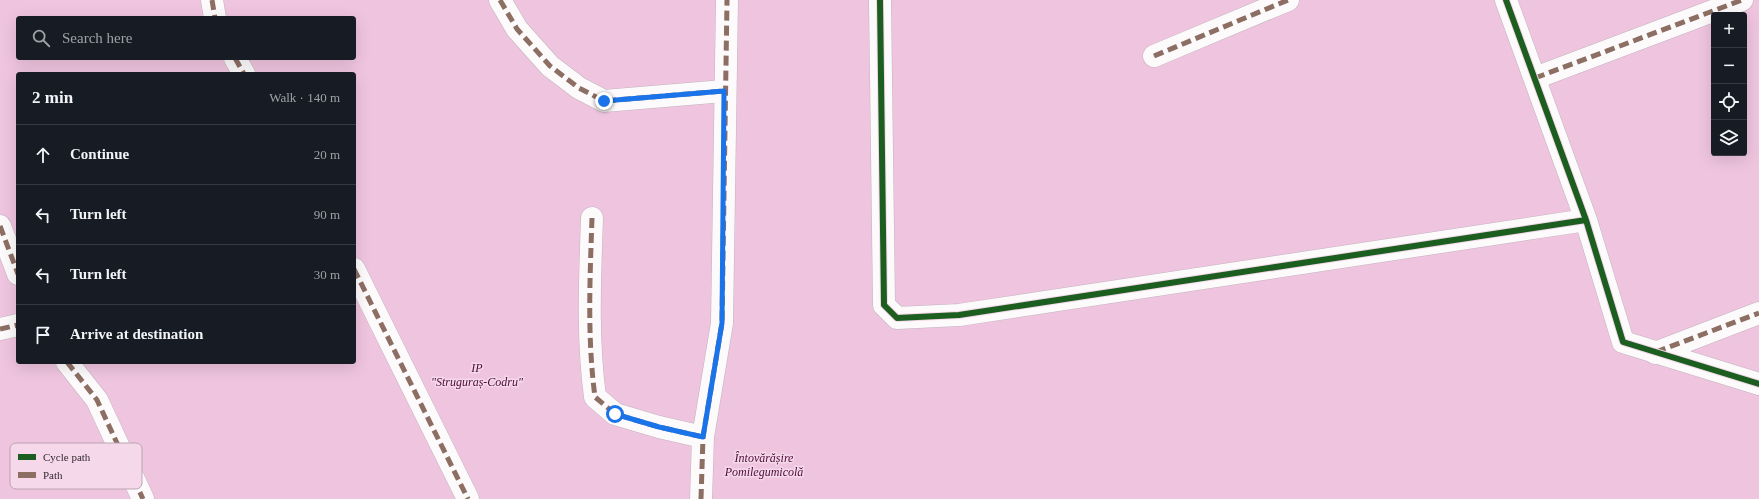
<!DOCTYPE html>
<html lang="en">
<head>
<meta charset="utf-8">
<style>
  :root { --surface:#171b24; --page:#20242c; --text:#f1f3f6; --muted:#9ea1a6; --line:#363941 }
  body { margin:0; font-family:"Times New Roman",serif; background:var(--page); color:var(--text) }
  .controls { position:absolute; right:12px; top:12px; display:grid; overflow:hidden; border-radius:4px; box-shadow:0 4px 16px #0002 }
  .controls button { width:36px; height:36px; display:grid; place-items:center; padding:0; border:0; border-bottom:1px solid var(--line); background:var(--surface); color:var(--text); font:20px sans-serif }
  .stop { position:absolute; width:12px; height:12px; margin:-9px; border:3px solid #1a73e8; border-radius:50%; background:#fff }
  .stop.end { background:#1a73e8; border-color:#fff; box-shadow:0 1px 4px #0008 }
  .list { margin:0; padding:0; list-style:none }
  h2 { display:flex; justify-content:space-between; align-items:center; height:52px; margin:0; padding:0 16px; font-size:17px }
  h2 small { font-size:13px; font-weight:400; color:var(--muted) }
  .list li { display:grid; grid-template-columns:26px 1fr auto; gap:12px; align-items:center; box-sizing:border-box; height:60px; padding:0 16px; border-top:1px solid var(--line) }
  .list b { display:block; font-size:15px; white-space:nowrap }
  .list em { font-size:13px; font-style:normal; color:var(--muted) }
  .icon { flex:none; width:22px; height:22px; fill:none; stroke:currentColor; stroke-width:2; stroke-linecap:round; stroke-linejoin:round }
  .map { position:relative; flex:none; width:1759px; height:499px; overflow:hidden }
  .search { position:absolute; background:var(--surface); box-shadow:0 4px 16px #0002; left:16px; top:16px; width:340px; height:44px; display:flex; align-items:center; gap:10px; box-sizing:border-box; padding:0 14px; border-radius:4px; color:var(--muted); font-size:15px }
  .panel { position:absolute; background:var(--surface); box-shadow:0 4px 16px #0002; left:16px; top:72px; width:340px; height:292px; border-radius:4px }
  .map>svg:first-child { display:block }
  .green { fill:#efc4df; fill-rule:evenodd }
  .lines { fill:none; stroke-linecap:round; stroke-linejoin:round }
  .minor-casing { stroke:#c1b4bc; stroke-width:23 }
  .minor { stroke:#fdfafc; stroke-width:22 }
  .quiet { stroke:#8d6e63; stroke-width:5; stroke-dasharray:10 5; stroke-linecap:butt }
  .cycleway-casing { stroke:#f5d8e9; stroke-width:8 }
  .cycleway { stroke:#1b5e20; stroke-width:6 }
  .route { stroke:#1a73e8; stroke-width:5 }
  .labels { text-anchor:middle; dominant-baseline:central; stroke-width:3; stroke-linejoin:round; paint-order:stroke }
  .park-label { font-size:12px; font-style:italic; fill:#4d0a3b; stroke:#f5d8e9 }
  .key { fill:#f5d8e9; stroke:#bba4b2; stroke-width:1 }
  .key-label { font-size:11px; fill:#352a30 }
</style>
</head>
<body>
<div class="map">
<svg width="1759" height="499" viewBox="0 0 1759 499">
  <rect width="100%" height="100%" fill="#efdee8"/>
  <path class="green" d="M0 0H1759V499H0ZM1714 15H1744V153H1714ZM18 18H354V58H18ZM18 74H354V362H18Z"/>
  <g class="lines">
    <g class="minor-casing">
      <path id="minor" d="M212 0 215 18
        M500 0 517 29 550 66 579 88 604 101 724 91
        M880 0 884 305 897 318 959 315 1586 220
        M1506 0 1586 220 1623 342 1759 384
        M1154 56 1288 0
        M235 58 244 74
        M1535 78 1742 0
        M592 218C590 278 587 337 595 397L615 414 659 427 703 437
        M0 226 18 274
        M354 269 468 499
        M0 329 18 325
        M1655 353 1759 313
        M67 362 97 400 143 499
        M701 499 703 437 722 323 727 0"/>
    </g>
    <use href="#minor" class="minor"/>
    <path class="quiet" d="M212 0 215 18
      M500 0 517 29 550 66 579 88 604 101 724 91
      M1154 56 1288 0
      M235 58 244 74
      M1535 78 1742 0
      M592 218C590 278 587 337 595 397L615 414 659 427 703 437
      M0 226 18 274
      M354 269 468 499
      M0 329 18 325
      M1656 352 1759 313
      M67 362 97 400 143 499
      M701 499 703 437 722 323 727 0"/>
    <g class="cycleway-casing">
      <path id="cycleway" d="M880 0 884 305 897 318 959 315 1586 220
        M1506 0 1586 220 1623 342 1759 384"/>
    </g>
    <use href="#cycleway" class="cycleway"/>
  </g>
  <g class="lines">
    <path class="route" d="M604 101 724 91 722 323 703 437 659 427 615 414"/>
  </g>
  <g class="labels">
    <g class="park-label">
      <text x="477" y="368">IP<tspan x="477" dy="14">"Struguraș-Codru"</tspan></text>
      <text x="764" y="458">Întovărășire<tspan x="764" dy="14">Pomilegumicolă</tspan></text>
    </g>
  </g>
  <rect x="10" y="443" width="132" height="46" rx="6" class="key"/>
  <rect x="18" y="454" width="18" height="6" fill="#1b5e20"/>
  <rect x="18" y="472" width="18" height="6" fill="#8d6e63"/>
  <g class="key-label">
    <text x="43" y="461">Cycle path</text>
    <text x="43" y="479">Path</text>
  </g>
</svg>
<div class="controls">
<button>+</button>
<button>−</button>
<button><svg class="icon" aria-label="locate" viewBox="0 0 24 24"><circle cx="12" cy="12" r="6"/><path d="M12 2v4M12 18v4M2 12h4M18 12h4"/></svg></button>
<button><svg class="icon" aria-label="layers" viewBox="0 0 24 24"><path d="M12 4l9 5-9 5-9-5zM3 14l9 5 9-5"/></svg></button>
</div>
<div class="stop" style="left:615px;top:414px"></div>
<div class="stop end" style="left:604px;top:101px"></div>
<div class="search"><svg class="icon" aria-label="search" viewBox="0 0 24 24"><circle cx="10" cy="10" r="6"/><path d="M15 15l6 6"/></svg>Search here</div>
<section class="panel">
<h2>2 min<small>Walk · 140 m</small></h2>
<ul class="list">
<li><svg class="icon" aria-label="ahead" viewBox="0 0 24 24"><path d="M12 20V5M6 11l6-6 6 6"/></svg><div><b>Continue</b></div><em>20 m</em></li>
<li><svg class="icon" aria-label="left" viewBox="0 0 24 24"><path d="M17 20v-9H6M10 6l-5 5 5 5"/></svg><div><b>Turn left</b></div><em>90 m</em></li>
<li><svg class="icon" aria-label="left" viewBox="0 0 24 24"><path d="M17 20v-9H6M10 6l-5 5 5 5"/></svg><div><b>Turn left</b></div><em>30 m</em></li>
<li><svg class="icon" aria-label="arrive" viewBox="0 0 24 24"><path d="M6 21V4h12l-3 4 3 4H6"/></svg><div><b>Arrive at destination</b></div></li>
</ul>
</section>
</div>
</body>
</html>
